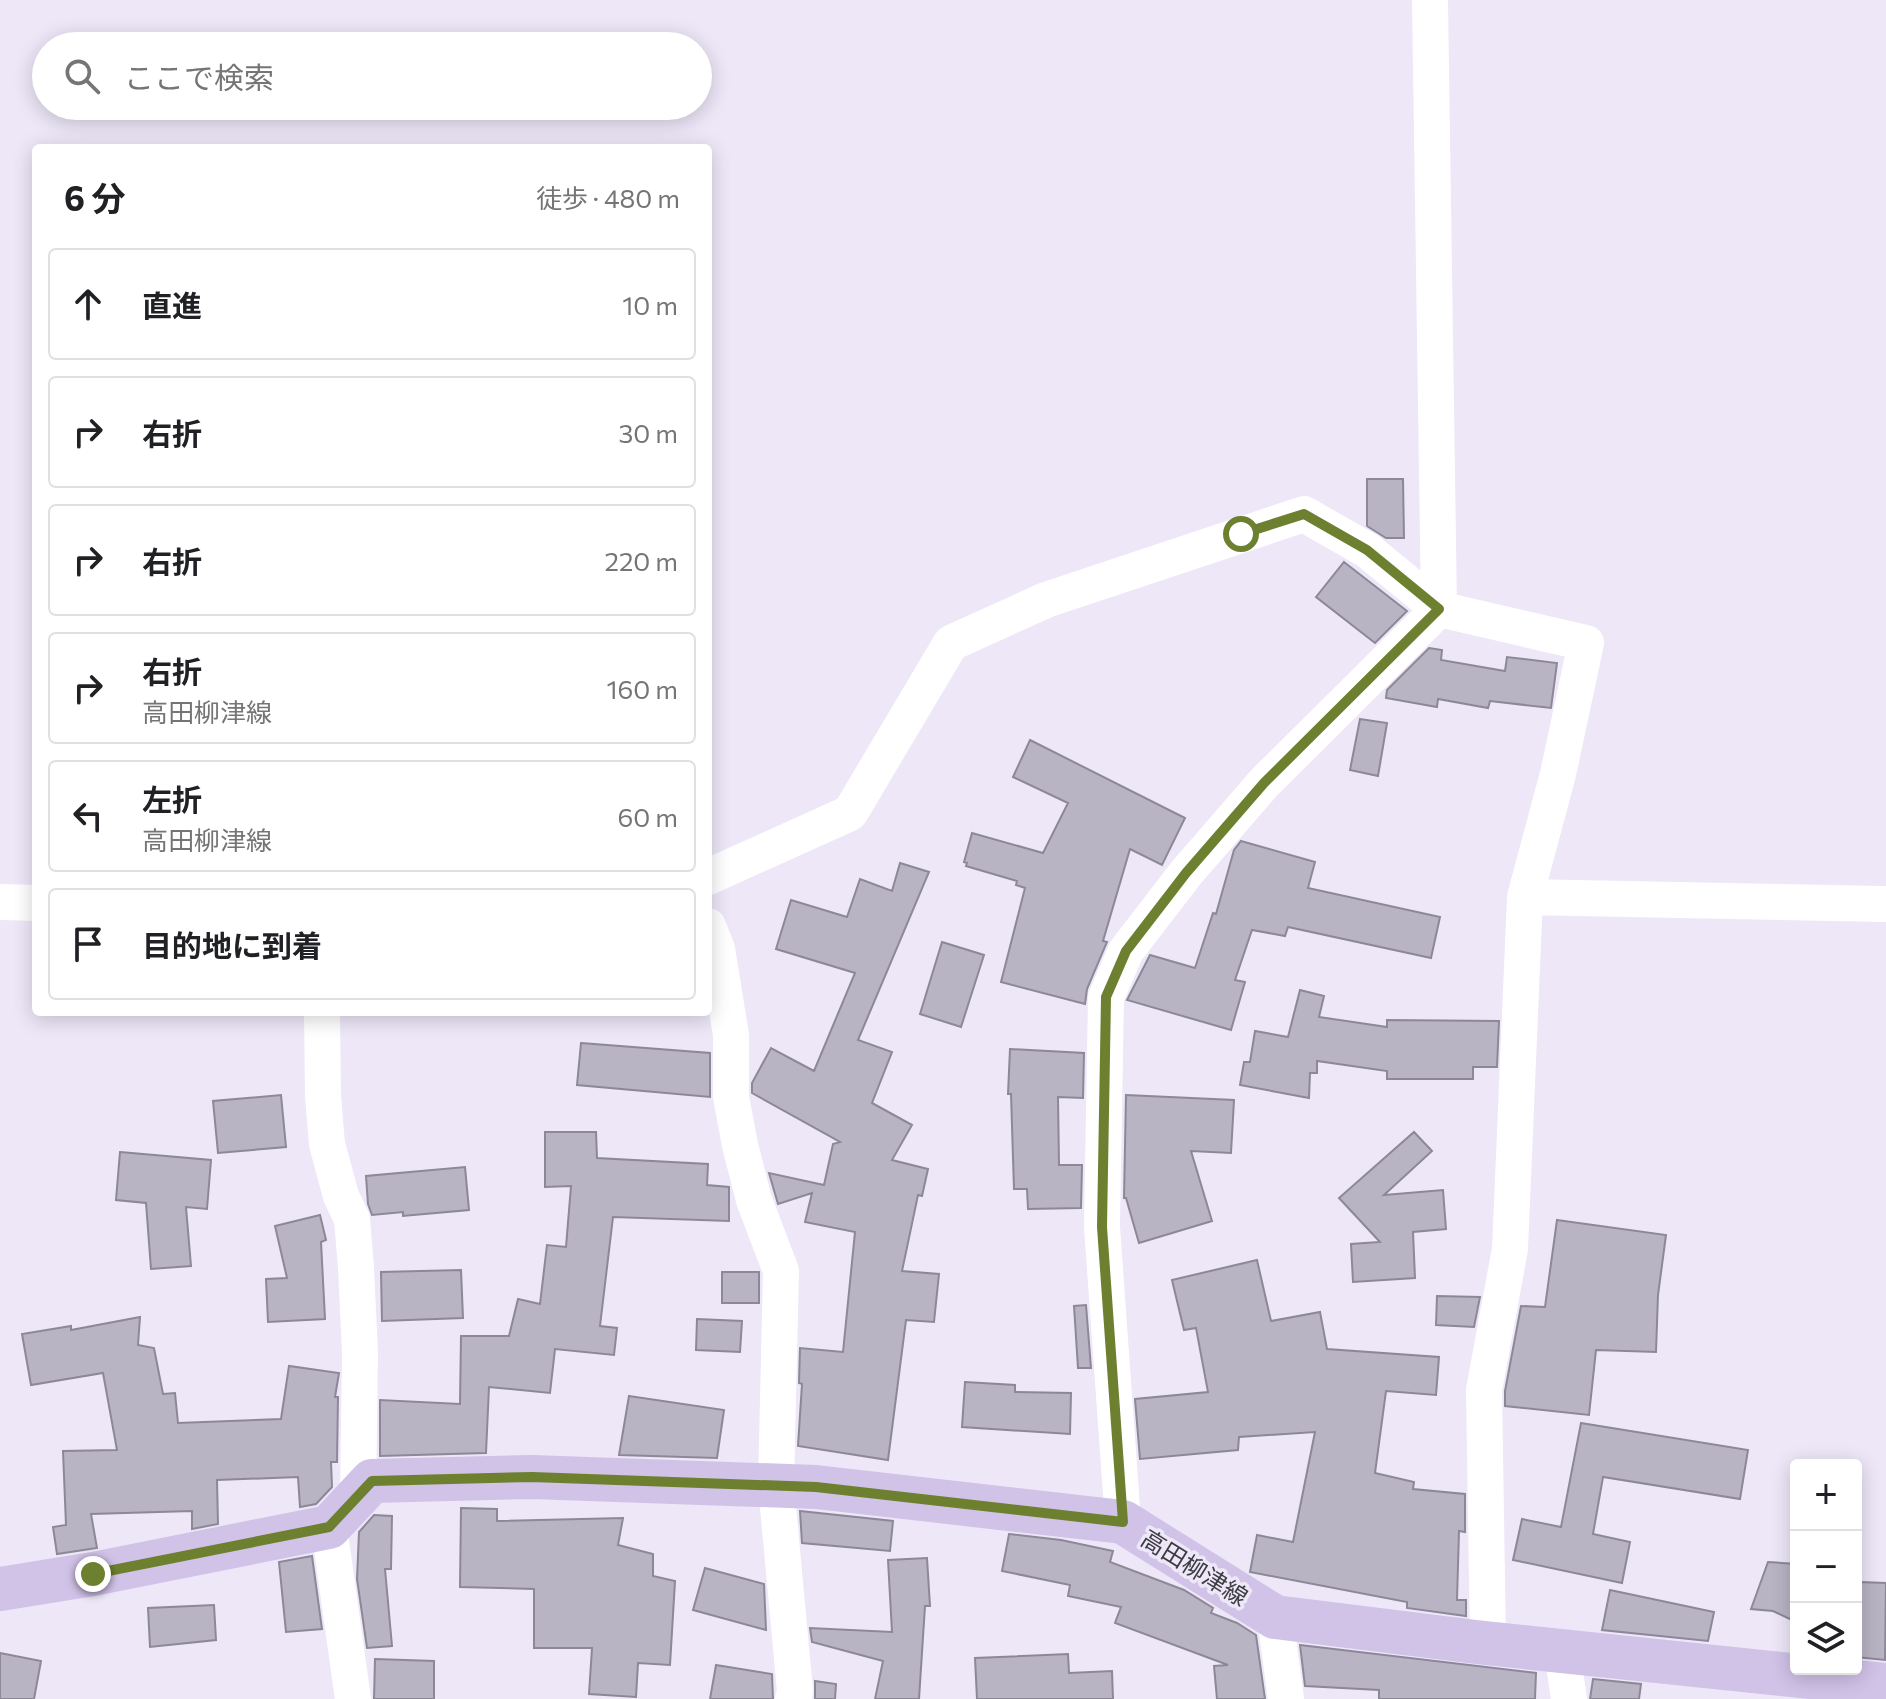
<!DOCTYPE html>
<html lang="ja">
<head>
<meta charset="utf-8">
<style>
  :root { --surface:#fff; --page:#f2f2f2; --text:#202124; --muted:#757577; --line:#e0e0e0 }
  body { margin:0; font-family:Commissioner,"Noto Sans JP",sans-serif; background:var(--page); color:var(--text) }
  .controls { position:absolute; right:24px; bottom:24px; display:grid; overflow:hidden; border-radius:8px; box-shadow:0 4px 20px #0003 }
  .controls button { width:72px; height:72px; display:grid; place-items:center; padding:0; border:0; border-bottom:2px solid var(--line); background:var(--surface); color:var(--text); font:40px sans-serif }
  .stop { position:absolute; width:24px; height:24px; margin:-18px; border:6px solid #6c8030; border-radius:50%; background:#fff }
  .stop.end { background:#6c8030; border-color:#fff; box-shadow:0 2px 8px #0008 }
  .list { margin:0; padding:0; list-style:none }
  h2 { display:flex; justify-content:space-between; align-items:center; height:104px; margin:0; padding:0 32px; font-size:34px }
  h2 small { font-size:26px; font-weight:400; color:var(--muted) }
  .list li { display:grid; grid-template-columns:52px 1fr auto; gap:24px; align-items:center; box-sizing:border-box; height:112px; margin:0 16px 16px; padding:0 16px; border:2px solid var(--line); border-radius:8px }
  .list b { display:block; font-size:30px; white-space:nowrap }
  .list p { margin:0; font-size:26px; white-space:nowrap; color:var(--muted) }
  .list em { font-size:26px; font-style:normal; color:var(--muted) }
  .icon { flex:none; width:44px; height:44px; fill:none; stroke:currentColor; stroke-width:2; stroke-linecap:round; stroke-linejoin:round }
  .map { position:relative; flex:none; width:1886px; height:1699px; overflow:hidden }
  .search { position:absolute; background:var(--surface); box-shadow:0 4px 20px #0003; left:32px; top:32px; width:680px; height:88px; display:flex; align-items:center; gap:20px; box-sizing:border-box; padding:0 28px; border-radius:44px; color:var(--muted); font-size:30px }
  .panel { position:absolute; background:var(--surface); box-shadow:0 4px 20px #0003; left:32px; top:144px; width:680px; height:872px; border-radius:8px }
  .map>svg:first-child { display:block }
  .building { fill:#b9b4c4; stroke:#8d8897; stroke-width:2 }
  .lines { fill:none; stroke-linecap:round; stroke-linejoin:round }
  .street { stroke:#fff; stroke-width:36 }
  .primary { stroke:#d1c2e8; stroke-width:44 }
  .route { stroke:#6c8030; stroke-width:10 }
  .labels { text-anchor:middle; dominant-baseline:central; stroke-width:7; stroke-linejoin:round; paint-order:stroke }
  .street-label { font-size:24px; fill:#3d3b42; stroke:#ede7f8 }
</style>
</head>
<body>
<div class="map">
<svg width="1886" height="1699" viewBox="0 0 1886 1699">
  <rect width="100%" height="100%" fill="#ede7f8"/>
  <path class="building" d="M1367 479H1403L1404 538H1386L1367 526Z
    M1344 562 1407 611 1375 643 1316 597Z
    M1429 648 1442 650 1441 660 1505 671 1507 657 1557 663 1551 708 1490 701 1488 708 1438 699 1437 707 1386 698 1387 690Z
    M1360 719 1387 723 1378 776 1350 770Z
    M1030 740 1185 818 1162 865 1130 849 1103 941 1107 942 1087 989 1085 1004 1001 982 1025 888 1016 885 1017 881 966 866 967 863 964 862 972 833 1043 853 1068 803 1013 777Z
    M1241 841 1315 862 1308 888 1440 917 1431 958 1288 927 1285 936 1252 930 1235 980 1245 982 1231 1030 1127 1000 1150 955 1195 968 1213 913 1216 914 1234 850Z
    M900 863 929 872 858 1040 892 1052 872 1103 912 1125 892 1160 928 1169 922 1196 918 1195 902 1271 939 1274 934 1322 906 1320 888 1460 798 1446 802 1384 799 1383 800 1348 843 1352 855 1232 805 1222 812 1193 778 1204 769 1173 824 1185 833 1144 840 1142 752 1093V1083L771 1048 814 1071 855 973 776 949 791 900 847 917 860 879 892 891Z
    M942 942 984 955 961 1027 920 1014Z
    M1300 990 1324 996 1319 1017 1387 1027V1020L1499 1021 1497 1067H1473V1079H1387V1071L1317 1061V1073H1310L1309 1098 1240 1085 1244 1062H1250L1255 1031 1288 1037Z
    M581 1043 710 1053V1097L577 1085Z
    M1010 1049 1084 1053 1083 1098 1058 1097 1059 1165H1082L1081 1208 1028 1209 1027 1189H1014L1011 1094H1008Z
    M281 1095 286 1147 218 1153 213 1101Z
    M1126 1095 1234 1100 1231 1153 1191 1151 1212 1221 1139 1243 1126 1198H1124Z
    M545 1132H596L597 1158 708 1164 707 1185 729 1187V1221L613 1217 600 1326 617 1328 614 1355 555 1349 550 1393 489 1387 486 1453 380 1456V1400L460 1404 461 1336H509L518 1299 540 1304 547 1245 566 1247 571 1186 545 1187Z
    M1414 1132 1432 1151 1384 1195 1443 1190 1446 1229 1413 1232 1415 1278 1353 1282 1351 1244 1380 1242 1339 1198Z
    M120 1152 211 1160 207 1209 186 1207 191 1266 151 1269 146 1203 116 1200Z
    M465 1167 469 1210 403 1216V1212L372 1215 368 1204 366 1176Z
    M320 1215 326 1240 321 1242 325 1319 268 1322 266 1279 287 1278 275 1226Z
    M1557 1220 1666 1235 1658 1295 1656 1352 1596 1350 1589 1415 1505 1406V1391L1521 1306 1545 1307Z
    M1257 1260 1271 1321 1320 1312 1327 1349 1439 1357 1436 1395 1386 1391 1375 1473 1414 1482 1413 1489 1465 1494V1532L1459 1531 1457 1600H1466V1616L1407 1608V1602L1250 1572 1257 1535 1293 1542 1315 1432 1239 1437 1238 1450 1140 1459 1135 1399 1208 1392 1196 1328 1184 1330 1172 1280Z
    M461 1270 463 1318 382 1321 381 1272Z
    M722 1272H759V1303H722Z
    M1437 1296 1480 1297 1474 1327 1436 1325Z
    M1086 1305 1091 1368H1078L1074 1306Z
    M140 1317 138 1345 154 1348 163 1394 175 1393 178 1423 281 1419 289 1366 339 1373 335 1397H338L337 1462H331L332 1487 316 1504 300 1507 298 1477 217 1480 218 1524 192 1529V1511L91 1514 97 1548 57 1554 53 1527 66 1525 63 1451 117 1450 103 1373 31 1385 22 1334 71 1326V1330Z
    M697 1319 742 1321 740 1352 696 1350Z
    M965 1382 1015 1385V1392L1071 1393 1070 1434 962 1427Z
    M629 1396 724 1410 717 1458 619 1455Z
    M1581 1423 1748 1450 1740 1499 1603 1477 1593 1534 1630 1542 1622 1583 1513 1560 1522 1519 1561 1527Z
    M461 1508 497 1509V1521L623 1518 618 1545 653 1554V1576L675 1581 670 1665 638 1663 636 1697 589 1694 592 1648H534V1589L460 1587Z
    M800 1511 893 1521 890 1551 802 1543Z
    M374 1515 392 1516 391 1569H385L392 1646 367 1648 357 1579 359 1532Z
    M1009 1534 1061 1540 1113 1551 1110 1562 1184 1590 1213 1608 1211 1613 1237 1623 1256 1635 1265 1699H1217L1214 1666 1228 1665 1115 1623 1121 1607 1068 1596 1070 1585 1002 1571Z
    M312 1556 322 1629 286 1632 279 1562Z
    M927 1558 930 1606H925L919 1699H875L883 1661 812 1642 810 1628 892 1632 888 1560Z
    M1768 1562 1796 1564V1622L1773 1611 1751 1609Z
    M705 1568 764 1584 766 1630 693 1610Z
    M1860 1582 1886 1583 1885 1660 1856 1657V1644H1859Z
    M1610 1590 1714 1612 1708 1641 1602 1630Z
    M214 1605 216 1640 150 1647 148 1608Z
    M1300 1645 1536 1673 1535 1699H1379V1690L1305 1686Z
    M0 1653 41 1661 34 1699H0Z
    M1068 1654 1069 1673 1112 1671 1113 1699H977L975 1658Z
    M375 1659 434 1661V1699H374Z
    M716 1665 772 1674 773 1699H710Z
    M1593 1679 1641 1684 1639 1699H1590Z
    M815 1681 836 1684 835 1699H815Z"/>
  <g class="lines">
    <path class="street" d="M708 877 850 813 951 643 1046 600 1304 514 1367 550 1439 609 1586 643 1558 774 1525 897 1510 1249 1484 1390 1488 1643
      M1525 897 1886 904
      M0 902 36 903
      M708 926 717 949 731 1035V1097L740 1145 754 1200 781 1271 776 1485 795 1691 793 1699
      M322 1012 323 1096 327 1144 341 1196 352 1219 356 1268 360 1352 358 1496
      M1123 1522 1102 1227 1106 997 1126 951 1186 873 1264 783 1439 609 1430 0
      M329 1527 353 1699
      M1275 1617 1286 1699
      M1562 1651 1569 1699"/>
    <path class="primary" d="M0 1589 93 1574 329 1527 372 1481 532 1477 816 1487 1123 1522 1275 1617 1476 1642 1886 1685"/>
  </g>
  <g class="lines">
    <path class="route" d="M93 1574 329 1527 372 1481 532 1477 816 1487 1123 1522 1102 1227 1106 997 1126 951 1186 873 1264 783 1439 609 1367 550 1304 514 1241 534"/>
  </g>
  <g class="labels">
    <g class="street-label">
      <text transform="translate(1195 1567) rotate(32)">高田柳津線</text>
    </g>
  </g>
</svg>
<div class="controls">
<button>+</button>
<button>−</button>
<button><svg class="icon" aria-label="layers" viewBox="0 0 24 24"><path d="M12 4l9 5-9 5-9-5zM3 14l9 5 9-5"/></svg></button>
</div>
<div class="stop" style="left:1241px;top:534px"></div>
<div class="stop end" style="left:93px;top:1574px"></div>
<div class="search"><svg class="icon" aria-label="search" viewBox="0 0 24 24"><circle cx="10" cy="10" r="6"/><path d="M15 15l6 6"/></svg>ここで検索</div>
<section class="panel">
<h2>6 分<small>徒歩 · 480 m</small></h2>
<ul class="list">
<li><svg class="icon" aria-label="ahead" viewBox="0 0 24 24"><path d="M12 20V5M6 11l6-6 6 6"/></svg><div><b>直進</b></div><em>10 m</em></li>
<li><svg class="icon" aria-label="right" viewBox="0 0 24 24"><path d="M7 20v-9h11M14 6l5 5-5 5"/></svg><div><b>右折</b></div><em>30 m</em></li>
<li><svg class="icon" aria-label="right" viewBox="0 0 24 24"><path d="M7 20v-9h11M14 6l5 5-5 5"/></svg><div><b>右折</b></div><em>220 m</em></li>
<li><svg class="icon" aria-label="right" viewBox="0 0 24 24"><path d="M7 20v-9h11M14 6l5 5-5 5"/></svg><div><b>右折</b><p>高田柳津線</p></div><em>160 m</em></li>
<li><svg class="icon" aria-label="left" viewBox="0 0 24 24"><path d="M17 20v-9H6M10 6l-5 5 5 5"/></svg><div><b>左折</b><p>高田柳津線</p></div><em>60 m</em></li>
<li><svg class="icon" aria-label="arrive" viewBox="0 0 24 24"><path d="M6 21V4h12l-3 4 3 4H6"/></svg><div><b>目的地に到着</b></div></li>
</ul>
</section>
</div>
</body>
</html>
